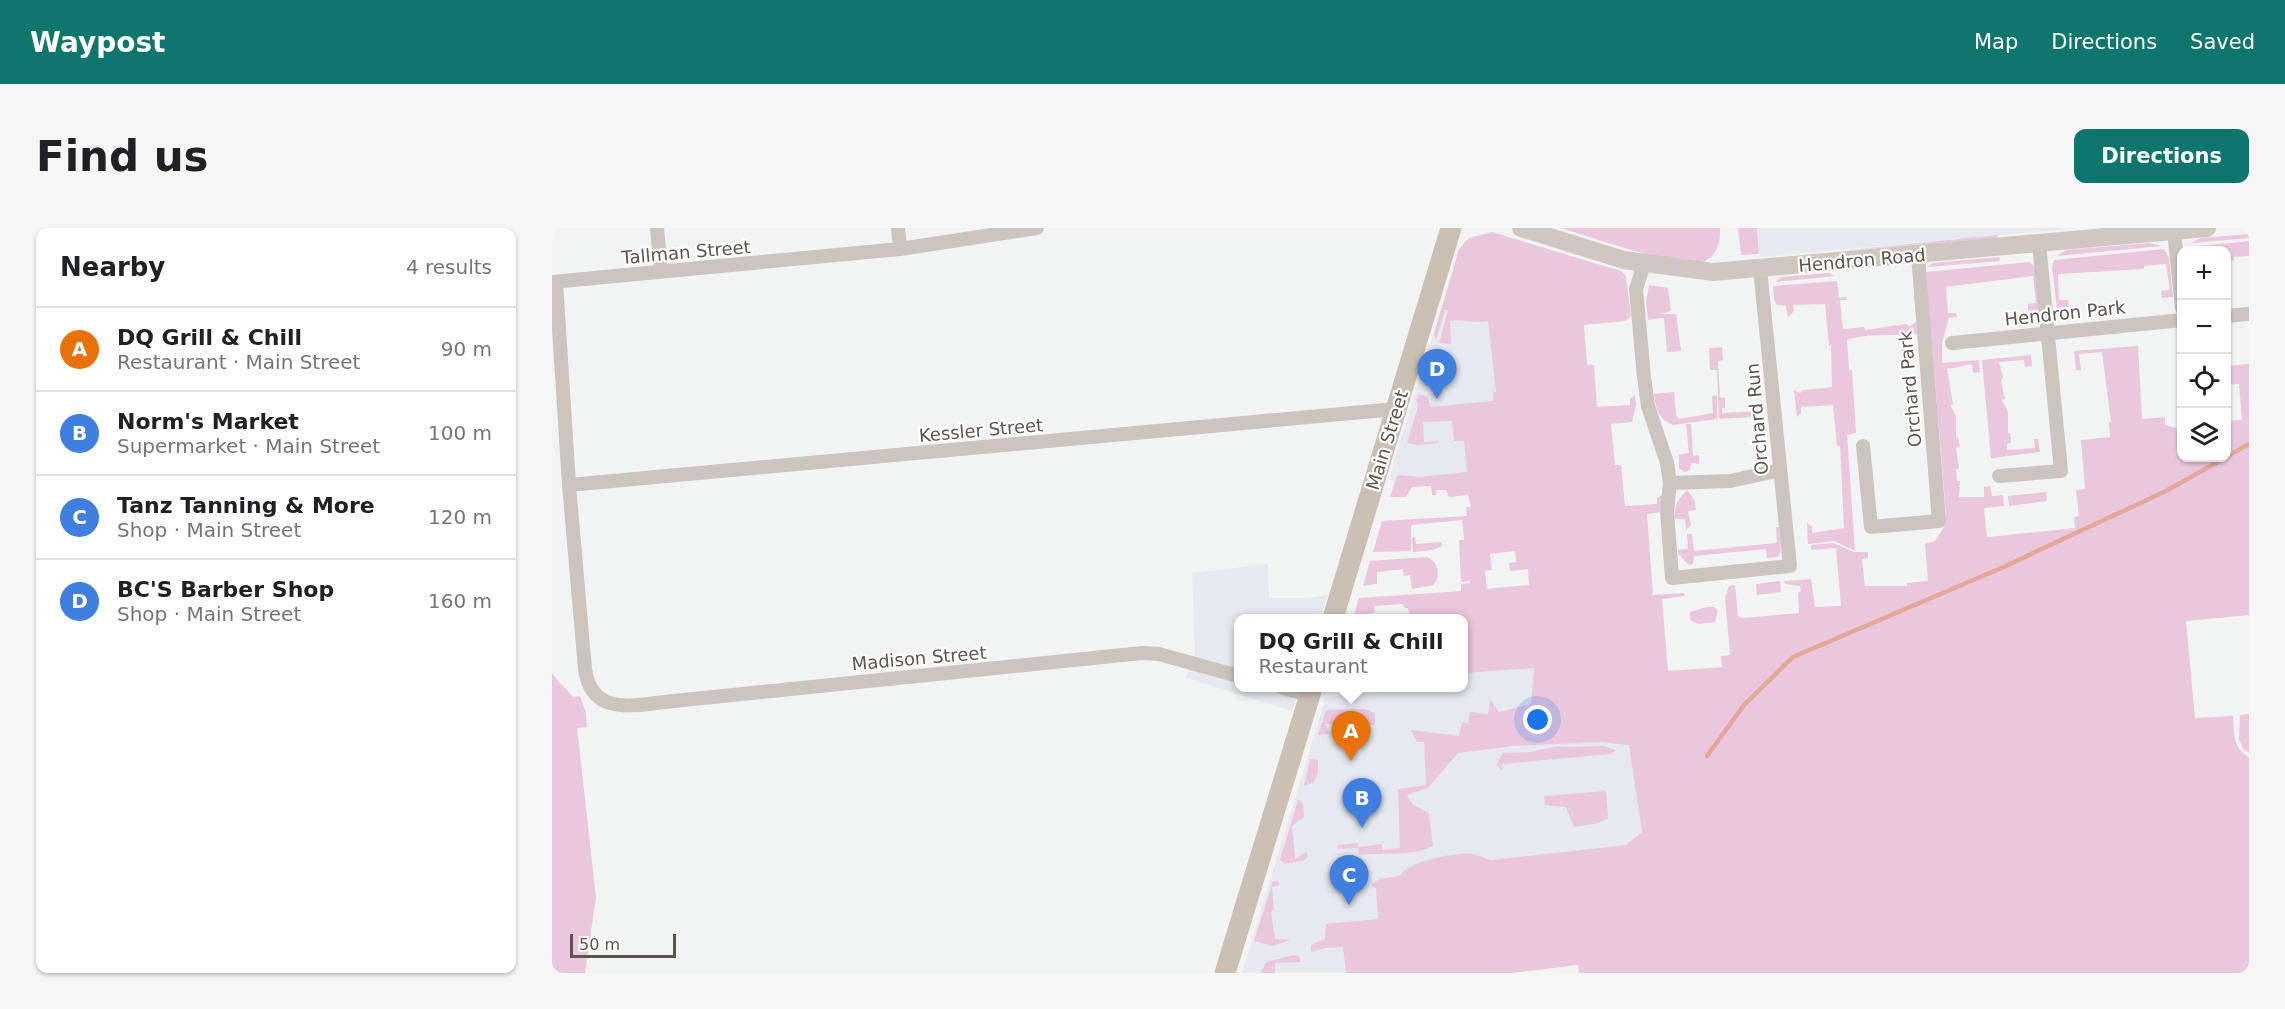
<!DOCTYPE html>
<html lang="en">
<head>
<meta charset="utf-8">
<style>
  :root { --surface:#fff; --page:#f6f6f6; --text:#202124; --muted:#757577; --line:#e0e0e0; --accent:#0f766e }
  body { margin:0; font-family:"DejaVu Sans",sans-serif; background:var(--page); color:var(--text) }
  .controls { position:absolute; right:18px; top:18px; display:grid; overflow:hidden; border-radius:12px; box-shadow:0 2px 4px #0004 }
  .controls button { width:54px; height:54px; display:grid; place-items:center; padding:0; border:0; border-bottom:2px solid var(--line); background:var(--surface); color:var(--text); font:30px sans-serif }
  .scale { position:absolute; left:18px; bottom:15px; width:106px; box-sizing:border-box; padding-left:6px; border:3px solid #5d544c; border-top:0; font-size:16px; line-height:21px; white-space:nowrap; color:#5d544c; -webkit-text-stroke:4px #fff; paint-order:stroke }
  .you { position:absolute; left:986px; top:492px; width:21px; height:21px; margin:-15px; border:4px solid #fff; border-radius:50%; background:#1a73e8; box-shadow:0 0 0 9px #1a73e833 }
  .badge { display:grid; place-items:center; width:39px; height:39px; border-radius:50%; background:var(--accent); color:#fff; font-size:20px; font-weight:700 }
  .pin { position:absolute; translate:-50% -50px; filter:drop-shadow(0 2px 3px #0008) }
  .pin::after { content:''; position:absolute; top:32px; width:21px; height:18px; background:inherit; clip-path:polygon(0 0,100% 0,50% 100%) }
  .popup { position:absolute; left:682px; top:386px; width:234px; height:78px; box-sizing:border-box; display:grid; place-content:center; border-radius:12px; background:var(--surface); filter:drop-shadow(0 2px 4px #0005); font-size:20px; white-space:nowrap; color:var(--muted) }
  .popup b { font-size:22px; color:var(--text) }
  .popup::after { content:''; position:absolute; left:50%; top:100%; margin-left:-12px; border:12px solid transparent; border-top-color:var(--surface) }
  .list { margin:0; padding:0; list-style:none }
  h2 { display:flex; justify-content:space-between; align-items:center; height:78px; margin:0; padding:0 24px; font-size:26px }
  h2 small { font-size:20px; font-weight:400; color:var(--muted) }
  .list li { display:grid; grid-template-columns:39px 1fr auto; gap:18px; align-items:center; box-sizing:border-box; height:84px; padding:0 24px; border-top:2px solid var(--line) }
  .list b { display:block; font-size:22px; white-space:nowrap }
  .list p { margin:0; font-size:20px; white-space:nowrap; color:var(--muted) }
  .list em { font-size:20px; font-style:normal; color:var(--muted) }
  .icon { flex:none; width:33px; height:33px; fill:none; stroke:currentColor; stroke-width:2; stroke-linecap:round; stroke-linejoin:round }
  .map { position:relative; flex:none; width:1697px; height:745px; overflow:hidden; border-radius:12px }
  header { display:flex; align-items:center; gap:36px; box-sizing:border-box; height:84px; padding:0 30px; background:var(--accent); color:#fff }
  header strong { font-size:28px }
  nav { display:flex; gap:33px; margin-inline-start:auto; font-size:21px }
  .intro { display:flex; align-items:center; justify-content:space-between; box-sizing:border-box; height:144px; padding:0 36px }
  h1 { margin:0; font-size:42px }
  .button { padding:15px 27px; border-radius:12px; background:var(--accent); color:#fff; font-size:21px; font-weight:700 }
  main { display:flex; gap:36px; padding:0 36px }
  aside { flex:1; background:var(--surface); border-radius:12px; box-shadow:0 2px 4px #0004 }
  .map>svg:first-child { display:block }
  .commercial { fill:#e6e9f0 }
  .green { fill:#ebc7dd; fill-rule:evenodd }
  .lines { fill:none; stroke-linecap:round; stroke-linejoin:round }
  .stream { stroke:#e2a899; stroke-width:4.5 }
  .street { stroke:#ccc5bf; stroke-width:14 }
  .secondary { stroke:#d0c8c0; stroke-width:18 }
  .primary { stroke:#ccc0b5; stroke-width:21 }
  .labels { text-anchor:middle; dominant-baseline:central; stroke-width:4.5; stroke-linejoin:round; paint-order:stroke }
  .street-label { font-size:18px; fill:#5d544c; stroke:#fff }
</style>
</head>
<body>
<header>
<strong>Waypost</strong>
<nav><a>Map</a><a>Directions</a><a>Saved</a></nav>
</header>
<div class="intro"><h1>Find us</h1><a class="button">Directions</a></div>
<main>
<aside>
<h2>Nearby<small>4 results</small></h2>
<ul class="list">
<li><span class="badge" style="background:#e8710a">A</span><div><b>DQ Grill &amp; Chill</b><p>Restaurant · Main Street</p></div><em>90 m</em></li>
<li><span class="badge" style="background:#3f7fe0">B</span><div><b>Norm's Market</b><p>Supermarket · Main Street</p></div><em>100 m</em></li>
<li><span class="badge" style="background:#3f7fe0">C</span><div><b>Tanz Tanning &amp; More</b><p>Shop · Main Street</p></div><em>120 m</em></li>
<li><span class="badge" style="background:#3f7fe0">D</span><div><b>BC'S Barber Shop</b><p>Shop · Main Street</p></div><em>160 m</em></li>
</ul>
</aside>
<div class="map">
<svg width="1697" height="745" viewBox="0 0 1697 745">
  <rect width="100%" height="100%" fill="#f2f3f3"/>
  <path class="commercial" d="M1205 0H1523L1208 29Z
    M939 77 953 246 853 256 837 251 888 83Z
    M716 336 717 370H754L776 367 768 390H686V460H747L740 483 634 450 643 425 640 345Z
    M1064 423 1090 604 1074 617 917 634 845 745H690L774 469 834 464 845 460H912V439Z"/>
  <path class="green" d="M1009 0H1168C1169 14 1165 29 1150 34 1127 40 1036 8 1009 0Z
    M1186 0H1205L1207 26 1189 27Z
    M940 4 1069 43 1074 48 1079 88 1073 93 1032 97 1035 137H1042L1045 179 1078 177V171L1083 167 1084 177 1080 194 1059 196 1063 237H1069L1073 278 1105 276V270L1111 266 1108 284 1095 286 1101 367 1132 365 1133 368 1110 371 1116 443 1170 439 1169 428 1178 427 1173 370 1177 358 1183 357 1186 388 1190 390 1247 385 1246 365 1249 363 1248 358 1233 356 1232 353 1259 351 1263 379 1289 378 1284 320 1259 322V317L1281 315 1302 324H1316V330L1310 331 1313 358H1355V355L1376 353 1373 316 1383 313 1392 299 1394 286 1374 44 1478 34 1484 40 1489 82 1476 83V76L1484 75 1481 48 1394 59 1396 85H1404L1405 89 1397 90 1390 115V135L1427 132 1428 144 1421 145 1420 136 1395 141 1401 176 1398 177 1404 188V209L1406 210 1408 219 1404 220 1407 241H1404L1405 253H1408L1407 269H1432V259L1438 258 1440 268 1451 267 1452 278 1432 280 1435 309 1523 300 1522 289 1527 288 1524 262 1533 261 1529 212 1558 209 1557 194H1559L1550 124 1527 126 1529 142H1524L1522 123 1586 118 1590 191 1613 189V197L1624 200 1629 208 1630 230H1674L1675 193 1690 192 1687 156 1675 157V138L1697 136V387L1634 393 1643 490 1681 488C1682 504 1681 521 1697 529V745H1027L1026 737 959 745H794L791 719 773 720 759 724V717L773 711 774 696 826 691 824 660 820 659V656L827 651 848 648C855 633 904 624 920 626 926 627 933 630 938 632L1074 617 1090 604 1077 517 1049 514 961 518 906 525 876 560 855 567 861 577 877 585 881 618C859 629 831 624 807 627L806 620 786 621V617L806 615 807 619 830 616V622L848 620 846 561 874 557 872 514H865L859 502 907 508 910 494 916 495 918 484 936 486 938 471 947 484 979 476 982 440 912 445V390H884L883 386H857L856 380H852L851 376 822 378 823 385 815 386V390H801L807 370 909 363V356L918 355V353L909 354 907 312H912L910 292 859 297V323L821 324 830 293 915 288 914 279H919L916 267 897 269 894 262H884V267H880L879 258 860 259 854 269H838L845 247 868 249 915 244 912 213H902L900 193 871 194 872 214 886 213 887 215 864 217 855 215 866 178 864 172 866 166 876 169 878 179 941 173V164H944L936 93C922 96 912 91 898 93L899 116 887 115 896 82H893L884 112 882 106 907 21 917 10ZM963 323 964 334 957 335 958 343 976 341 977 357 935 361 933 343 940 342 938 326Z
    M1697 6V10L1639 15 1648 10Z
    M1446 7 1445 10 1287 23Z
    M1697 13V28L1682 29V32L1675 33 1674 22H1635L1636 19Z
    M1597 15 1610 18 1505 28 1514 22Z
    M1612 21 1617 30 1621 69 1610 70 1609 63 1618 62 1614 36 1592 38V41L1506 46 1507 72H1516L1517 79 1505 80 1500 39 1502 32Z
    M1447 29 1448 33 1376 39 1381 35Z
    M1277 45 1283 48 1223 54 1230 49Z
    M1285 53 1287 70 1294 69 1295 72H1288L1291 101 1312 99 1313 102 1354 96 1358 98 1364 94 1365 106C1341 108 1314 105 1295 112L1297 142H1300L1304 205 1295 207 1303 323 1282 313 1256 316 1255 295 1260 299V305L1292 300 1288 218H1285L1281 177 1249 179V185L1245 189 1242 162 1248 165 1251 162 1280 159 1279 117H1277L1273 76 1241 77 1242 83 1236 89 1234 78 1225 77 1222 72 1221 58Z
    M1097 57 1116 60 1119 83 1108 86H1124L1129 123 1115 124 1112 90 1096 92 1094 74Z
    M1170 119 1171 132 1166 133 1168 169 1173 170V180H1170V185L1209 183V186H1200L1201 189 1167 191 1165 142H1158L1157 120Z
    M1479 127 1480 138 1473 139 1472 132 1447 134 1451 149 1449 152 1453 171 1450 172 1456 184V205H1458L1459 215 1455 216V222L1483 220 1482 211H1486L1488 224 1439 230 1430 132Z
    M1122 164 1124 187 1127 191 1161 185 1160 168 1165 167V191L1121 197C1106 191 1104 181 1102 166Z
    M1134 196H1139L1141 228 1147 227V236L1139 235 1138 242 1132 244 1127 240V227L1137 225Z
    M1135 262 1143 273 1144 282 1136 283 1139 297 1134 302 1133 291H1123C1121 279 1127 270 1135 262Z
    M1494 264 1495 273 1457 278 1456 268Z
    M1224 299H1227L1229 323 1226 329 1215 330 1214 321 1142 328 1141 336 1137 337 1126 326V322L1136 321 1135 306H1140L1142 323 1225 315Z
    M860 309H863L864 316 890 314V318L881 322 861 324Z
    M875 329C887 334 889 348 881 357L860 361 858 347 852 348 851 341 825 344V356L811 358 818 333Z
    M1228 353 1229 364 1205 367 1204 356Z
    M1155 379H1162L1166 383 1163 394 1146 396 1138 392V384Z
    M0 446 21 469 28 468 34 485 35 499 25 500 44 669 33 745H0Z
    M813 481 823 485V497L773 496 778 506 766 507 774 482Z
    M1697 486V524L1691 521 1687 511 1688 487Z
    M1052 518 1064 522 1059 526 950 536V542L944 537 951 525 979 524 1002 519Z
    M758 531 766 532V545L761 555 752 558Z
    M1054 563 1056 590 1047 595 1022 599 1014 579 993 577 992 568Z
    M746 572 751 575 752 589 740 598 743 631 754 624 756 628 753 632 733 636 728 632Z
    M721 653 726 654 727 657 720 659 722 682 719 683 723 711 738 712 721 718 702 713Z
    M742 727 748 729V734L723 735V745H709L714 734Z"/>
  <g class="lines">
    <path class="stream" d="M1674 229 1697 216
      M1155 528 1192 477 1241 429 1447 341 1612 264 1673 230"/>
    <path class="street" d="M105 0 109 44
      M346 0 348 21
      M1622 3 1630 80
      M1092 36 1084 61 1092 149 1096 178 1115 235 1118 255 1115 284 1120 350 1238 338 1208 41
      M0 54 348 21 485 0
      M4 54 17 257 33 441C40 491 85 476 122 473L590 425 607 426 686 448
      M1674 88 1697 86
      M1400 115 1630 92
      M1311 218 1319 299 1387 293 1366 27
      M1447 248 1509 243 1487 15
      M1118 255 1178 253 1228 242
      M17 257 844 181
      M731 460 757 467"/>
    <path class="secondary" d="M969 0 1072 32 1161 44 1655 0"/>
    <path class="primary" d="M781 390 899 0
      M673 745 760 460"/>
  </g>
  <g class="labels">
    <g class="street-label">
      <text transform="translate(134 24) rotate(-5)">Tallman Street</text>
      <text transform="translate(1310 32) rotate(-5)">Hendron Road</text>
      <text transform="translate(1513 85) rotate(-6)">Hendron Park</text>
      <text transform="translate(1358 161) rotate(-95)">Orchard Park</text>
      <text transform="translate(1205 191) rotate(-95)">Orchard Run</text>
      <text transform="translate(429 202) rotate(-5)">Kessler Street</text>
      <text transform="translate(835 212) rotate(-73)">Main Street</text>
      <text transform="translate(367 430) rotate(-5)">Madison Street</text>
    </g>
  </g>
</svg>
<div class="controls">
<button>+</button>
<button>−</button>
<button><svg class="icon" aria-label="locate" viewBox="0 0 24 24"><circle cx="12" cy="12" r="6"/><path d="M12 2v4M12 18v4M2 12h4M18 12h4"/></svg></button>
<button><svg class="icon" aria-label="layers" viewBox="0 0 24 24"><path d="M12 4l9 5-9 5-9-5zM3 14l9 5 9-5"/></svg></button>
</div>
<div class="scale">50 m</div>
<div class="you"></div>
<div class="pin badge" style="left:799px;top:533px;background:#e8710a">A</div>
<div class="popup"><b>DQ Grill &amp; Chill</b>Restaurant</div>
<div class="pin badge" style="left:810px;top:600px;background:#3f7fe0">B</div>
<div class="pin badge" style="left:797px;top:677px;background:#3f7fe0">C</div>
<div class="pin badge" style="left:885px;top:171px;background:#3f7fe0">D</div>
</div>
</main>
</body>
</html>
